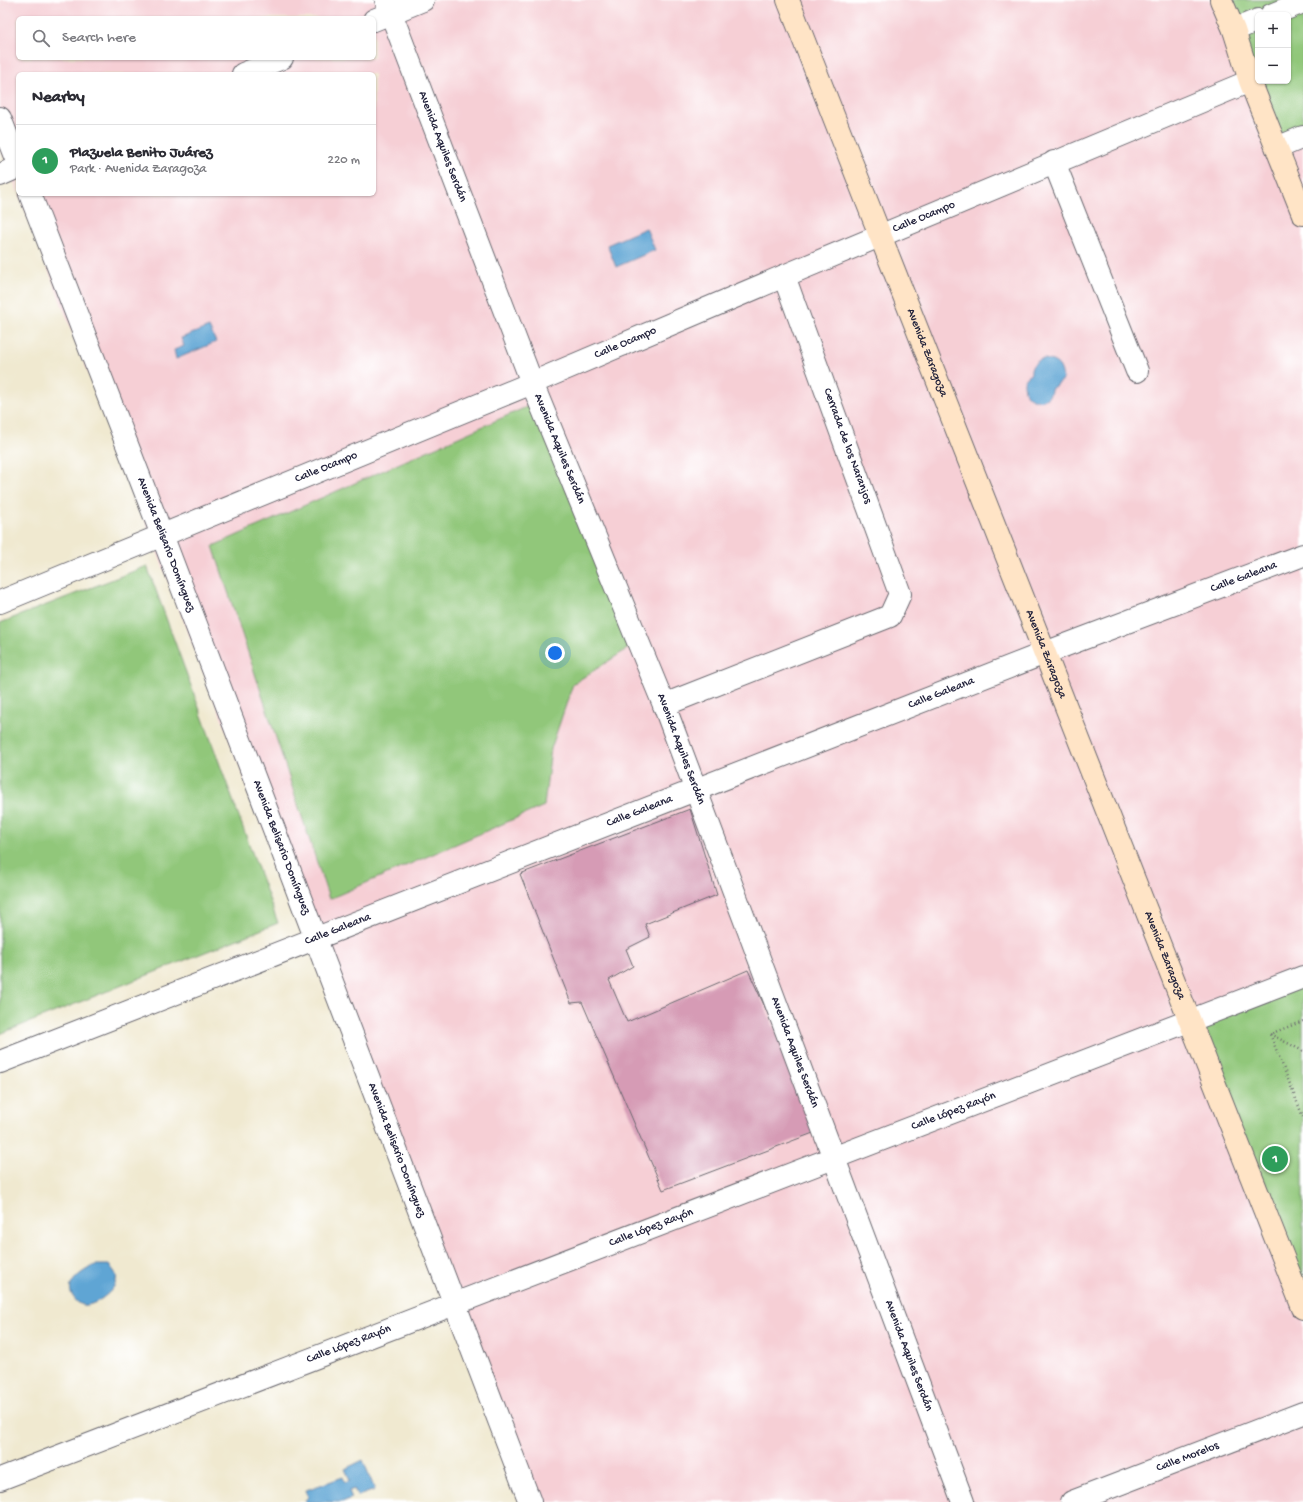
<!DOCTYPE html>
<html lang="en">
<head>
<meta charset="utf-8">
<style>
  :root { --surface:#fff; --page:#f7f7f7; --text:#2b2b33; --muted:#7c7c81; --line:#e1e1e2; --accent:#0b8043 }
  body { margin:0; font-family:"Gochi Hand",sans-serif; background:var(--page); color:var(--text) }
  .controls { position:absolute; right:12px; top:12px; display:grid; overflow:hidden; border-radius:6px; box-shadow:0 1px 3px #0004 }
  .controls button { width:36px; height:36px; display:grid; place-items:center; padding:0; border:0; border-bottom:1px solid var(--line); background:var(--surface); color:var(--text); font:20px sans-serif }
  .you { position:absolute; left:555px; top:653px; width:14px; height:14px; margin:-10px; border:3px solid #fff; border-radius:50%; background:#1a73e8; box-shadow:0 0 0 6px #1a73e833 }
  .badge { display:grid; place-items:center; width:26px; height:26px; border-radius:50%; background:var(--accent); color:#fff; font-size:13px; font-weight:700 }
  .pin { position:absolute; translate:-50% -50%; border:2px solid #fff; box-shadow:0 1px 4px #0006 }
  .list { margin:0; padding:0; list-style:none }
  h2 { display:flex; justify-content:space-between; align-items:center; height:52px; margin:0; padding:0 16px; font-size:17px }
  h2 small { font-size:13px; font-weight:400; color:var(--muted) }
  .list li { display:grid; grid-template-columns:26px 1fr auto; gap:12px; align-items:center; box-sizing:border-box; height:72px; padding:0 16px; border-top:1px solid var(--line) }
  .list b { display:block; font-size:15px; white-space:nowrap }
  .list p { margin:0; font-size:13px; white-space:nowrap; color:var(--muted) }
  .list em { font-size:13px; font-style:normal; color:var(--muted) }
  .icon { flex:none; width:22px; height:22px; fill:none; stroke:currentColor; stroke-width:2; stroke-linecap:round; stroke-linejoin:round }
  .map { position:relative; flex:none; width:1303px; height:1502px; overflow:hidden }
  .search { position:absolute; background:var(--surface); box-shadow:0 1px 3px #0004; left:16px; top:16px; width:360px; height:44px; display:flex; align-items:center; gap:10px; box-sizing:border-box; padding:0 14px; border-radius:6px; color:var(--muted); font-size:15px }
  .panel { position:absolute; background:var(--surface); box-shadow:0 1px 3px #0004; left:16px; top:72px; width:360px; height:124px; border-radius:6px }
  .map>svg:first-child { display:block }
  .built { fill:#f6cfd5; fill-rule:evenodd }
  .green { fill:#91c77a; stroke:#5a745a }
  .water { fill:#5ea5d4; stroke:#406488 }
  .building { fill:#d69bb5 }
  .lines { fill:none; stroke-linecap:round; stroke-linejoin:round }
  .street-casing { stroke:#6a686f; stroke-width:24 }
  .secondary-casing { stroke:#6a686f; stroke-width:24 }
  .path { stroke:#6a686f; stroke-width:2.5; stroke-dasharray:1 3; stroke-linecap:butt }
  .street { stroke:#fff; stroke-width:22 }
  .secondary { stroke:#ffe4c6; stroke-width:22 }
  .labels { text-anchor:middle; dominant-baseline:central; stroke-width:3; stroke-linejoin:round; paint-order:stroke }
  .street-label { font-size:12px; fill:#22223b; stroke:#fff }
</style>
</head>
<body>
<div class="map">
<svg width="1303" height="1502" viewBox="0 0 1303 1502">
  <rect width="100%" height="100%" fill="#fff"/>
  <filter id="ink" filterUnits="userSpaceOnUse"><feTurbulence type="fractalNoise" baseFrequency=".025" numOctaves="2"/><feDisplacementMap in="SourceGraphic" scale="8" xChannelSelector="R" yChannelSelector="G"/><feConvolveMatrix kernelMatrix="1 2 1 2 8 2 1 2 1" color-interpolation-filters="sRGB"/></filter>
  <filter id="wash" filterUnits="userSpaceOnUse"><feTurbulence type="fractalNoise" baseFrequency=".012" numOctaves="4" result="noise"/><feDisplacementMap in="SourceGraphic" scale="16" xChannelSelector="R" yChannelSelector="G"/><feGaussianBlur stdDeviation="0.9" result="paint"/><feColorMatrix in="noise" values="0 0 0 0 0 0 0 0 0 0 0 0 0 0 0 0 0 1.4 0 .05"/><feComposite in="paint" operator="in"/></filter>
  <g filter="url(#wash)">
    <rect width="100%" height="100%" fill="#f0e9d0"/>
    <path class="built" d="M0 0H1303V1502H524L19 194H374V74H18V193L0 146ZM1258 15H1288V81H1258ZM18 18H374V58H18Z"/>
    <path class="green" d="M1226 0H1303L1237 28Z
      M1303 5V135L1285 142 1260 81H1288V15Z
      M1258 22V76L1239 29Z
      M540 401 635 644 573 684 551 749 544 806 329 899 213 546Z
      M147 566 278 923 0 1034V623Z
      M1303 975V1301L1191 1017Z"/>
    <path class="water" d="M646 228 655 250 616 267 607 245Z
      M209 327 216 342 176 359 174 350 184 346 181 338Z
      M1044 359C1058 361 1062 366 1063 380L1051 389C1051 404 1030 404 1025 391 1024 388 1024 384 1024 381L1031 373C1030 366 1037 360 1044 359Z
      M95 1265H109C113 1270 118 1274 116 1281 115 1291 94 1307 83 1305 79 1304 76 1301 74 1298 62 1283 83 1271 95 1265Z
      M363 1460 375 1490 358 1496 354 1489 349 1491 352 1498 342 1502H306L305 1500 308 1497 306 1490 343 1477 345 1482 350 1480 345 1469Z"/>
    <g id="blocks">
      <path class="building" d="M690 809 717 895 645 924 650 937 626 949 633 966 609 980 627 1022 748 970 821 1130 663 1190 582 1002 571 1003 520 874Z"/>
    </g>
  </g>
  <g filter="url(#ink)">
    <use href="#blocks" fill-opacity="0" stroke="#6a686f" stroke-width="1"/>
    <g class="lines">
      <g class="street-casing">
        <g id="street">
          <path id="s1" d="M386 0 532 383 664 705 963 1502"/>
          <path d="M1271 15 1303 2"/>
          <path d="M374 20 423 0"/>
          <path d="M1234 30 1258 20"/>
          <path d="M243 74 282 58"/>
          <path d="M0 118 18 164"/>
          <path d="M1277 148 1303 137"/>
          <path d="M1054 162 1137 371"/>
          <path d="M0 175 18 167"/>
          <path id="s2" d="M30 194 162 535 530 1502"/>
          <path id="s3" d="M0 602 532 383 784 276 1250 81"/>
          <path d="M664 705 890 616 900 594 784 276"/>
          <path id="s4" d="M0 1062 1045 653 1303 555"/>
          <path id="s5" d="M0 1479 1303 977"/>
          <path id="s6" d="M1072 1502 1303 1413"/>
        </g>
      </g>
      <g class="secondary-casing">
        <g id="secondary">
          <path id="s7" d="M788 0 880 235 1303 1308"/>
          <path d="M1221 0 1234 30 1250 81 1303 214"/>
        </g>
      </g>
      <path class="path" d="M1303 1021 1270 1034 1303 1117
        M1270 1034 1303 1051"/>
      <use href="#street" class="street"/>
      <use href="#secondary" class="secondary"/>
    </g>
  </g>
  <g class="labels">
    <g class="street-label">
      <text stroke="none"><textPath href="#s1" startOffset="157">Avenida Aquiles Serdán</textPath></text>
      <text stroke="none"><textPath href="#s3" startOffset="1001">Calle Ocampo</textPath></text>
      <text stroke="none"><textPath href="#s3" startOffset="677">Calle Ocampo</textPath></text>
      <text stroke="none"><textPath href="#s7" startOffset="379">Avenida Zaragoza</textPath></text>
      <text transform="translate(847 446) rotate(70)">Cerrada de los Naranjos</text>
      <text stroke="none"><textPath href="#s1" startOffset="481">Avenida Aquiles Serdán</textPath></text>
      <text stroke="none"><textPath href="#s3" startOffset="353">Calle Ocampo</textPath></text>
      <text stroke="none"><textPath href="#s2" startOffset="376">Avenida Belisario Domínguez</textPath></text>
      <text stroke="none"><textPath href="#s4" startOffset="1335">Calle Galeana</textPath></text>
      <text stroke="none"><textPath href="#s7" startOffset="703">Avenida Zaragoza</textPath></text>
      <text stroke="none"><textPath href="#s4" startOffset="1011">Calle Galeana</textPath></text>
      <text stroke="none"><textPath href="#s1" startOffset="805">Avenida Aquiles Serdán</textPath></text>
      <text stroke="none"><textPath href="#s4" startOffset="687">Calle Galeana</textPath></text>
      <text stroke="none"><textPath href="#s2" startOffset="700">Avenida Belisario Domínguez</textPath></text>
      <text stroke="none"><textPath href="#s4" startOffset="363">Calle Galeana</textPath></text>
      <text stroke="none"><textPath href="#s7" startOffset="1027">Avenida Zaragoza</textPath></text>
      <text stroke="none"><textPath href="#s1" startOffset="1129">Avenida Aquiles Serdán</textPath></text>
      <text stroke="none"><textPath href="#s5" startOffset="1022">Calle López Rayón</textPath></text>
      <text stroke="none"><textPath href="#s2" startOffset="1024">Avenida Belisario Domínguez</textPath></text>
      <text stroke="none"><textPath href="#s5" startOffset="698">Calle López Rayón</textPath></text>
      <text stroke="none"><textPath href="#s5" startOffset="374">Calle López Rayón</textPath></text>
      <text stroke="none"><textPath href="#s1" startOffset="1453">Avenida Aquiles Serdán</textPath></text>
      <text stroke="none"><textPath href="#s6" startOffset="124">Calle Morelos</textPath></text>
    </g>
  </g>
</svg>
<div class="controls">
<button>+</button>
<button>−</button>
</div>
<div class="you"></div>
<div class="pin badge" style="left:1275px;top:1159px;background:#2e9e5b">1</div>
<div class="search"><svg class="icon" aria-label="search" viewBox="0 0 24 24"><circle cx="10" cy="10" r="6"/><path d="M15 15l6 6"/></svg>Search here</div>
<section class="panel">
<h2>Nearby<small></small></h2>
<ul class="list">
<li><span class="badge" style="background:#2e9e5b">1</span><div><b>Plazuela Benito Juárez</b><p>Park · Avenida Zaragoza</p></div><em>220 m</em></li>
</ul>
</section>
</div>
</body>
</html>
